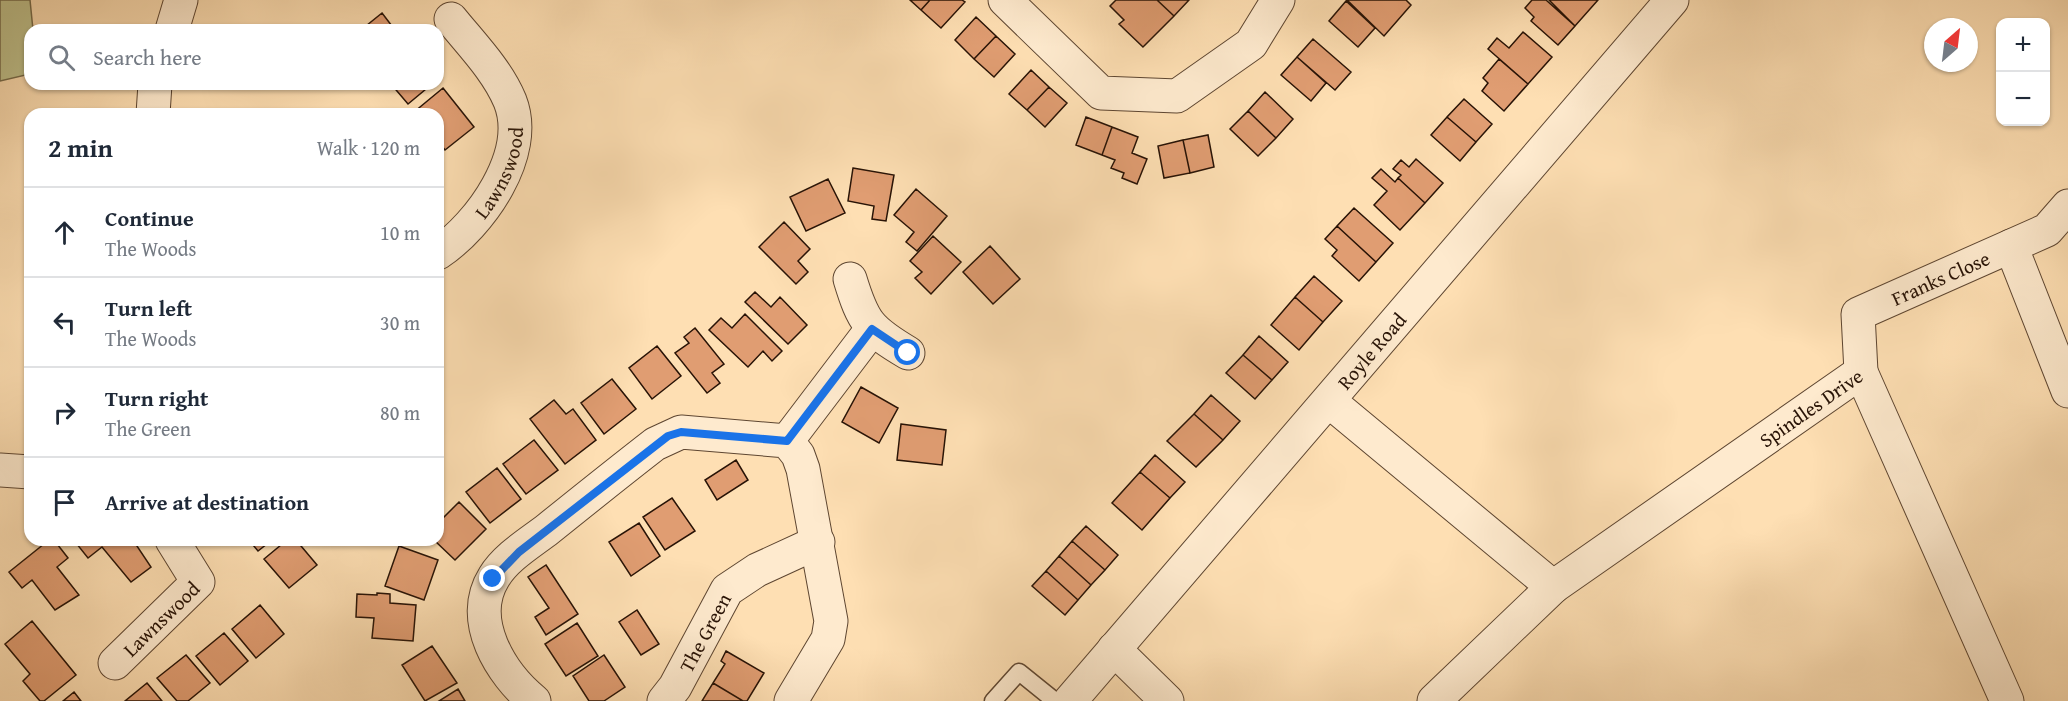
<!DOCTYPE html>
<html lang="en">
<head>
<meta charset="utf-8">
<style>
  :root { --surface:#fff; --page:#f2f2f3; --text:#1f2937; --muted:#747a83; --line:#e0e1e3 }
  body { margin:0; font-family:"Gentium Book Plus",serif; background:var(--page); color:var(--text) }
  .controls { position:absolute; right:18px; top:18px; display:grid; overflow:hidden; border-radius:12px; box-shadow:0 2px 4px #0004 }
  .controls button { width:54px; height:54px; display:grid; place-items:center; padding:0; border:0; border-bottom:2px solid var(--line); background:var(--surface); color:var(--text); font:30px sans-serif }
  .compass { position:absolute; left:1924px; top:18px; width:54px; height:54px; border-radius:50%; background:var(--surface); box-shadow:0 2px 4px #0004; rotate:28deg }
  .stop { position:absolute; width:18px; height:18px; margin:-14px; border:4px solid #1a73e8; border-radius:50%; background:#fff }
  .stop.end { background:#1a73e8; border-color:#fff; box-shadow:0 2px 6px #0008 }
  .list { margin:0; padding:0; list-style:none }
  h2 { display:flex; justify-content:space-between; align-items:center; height:78px; margin:0; padding:0 24px; font-size:26px }
  h2 small { font-size:20px; font-weight:400; color:var(--muted) }
  .list li { display:grid; grid-template-columns:39px 1fr auto; gap:18px; align-items:center; box-sizing:border-box; height:90px; padding:0 24px; border-top:2px solid var(--line) }
  .list b { display:block; font-size:22px; white-space:nowrap }
  .list p { margin:0; font-size:20px; white-space:nowrap; color:var(--muted) }
  .list em { font-size:20px; font-style:normal; color:var(--muted) }
  .icon { flex:none; width:33px; height:33px; fill:none; stroke:currentColor; stroke-width:2; stroke-linecap:round; stroke-linejoin:round }
  .map { position:relative; flex:none; width:2068px; height:701px; overflow:hidden }
  .search { position:absolute; background:var(--surface); box-shadow:0 2px 4px #0004; left:24px; top:24px; width:420px; height:66px; display:flex; align-items:center; gap:15px; box-sizing:border-box; padding:0 21px; border-radius:18px; color:var(--muted); font-size:22px }
  .panel { position:absolute; background:var(--surface); box-shadow:0 2px 4px #0004; left:24px; top:108px; width:420px; height:438px; border-radius:18px }
  .map>svg:first-child { display:block }
  .green { fill:#bfc28d; stroke:#746a4a; stroke-width:1.5 }
  .building { fill:#e09d72; stroke:#281306; stroke-width:1.5 }
  .lines { fill:none; stroke-linecap:round; stroke-linejoin:round }
  .service-casing { stroke:#5e4631; stroke-width:19 }
  .minor-casing { stroke:#5e4631; stroke-width:35 }
  .service { stroke:#feeace; stroke-width:16 }
  .minor { stroke:#feeace; stroke-width:33 }
  .route { stroke:#1a73e8; stroke-width:8 }
  .labels { text-anchor:middle; dominant-baseline:central; stroke-width:5; stroke-linejoin:round; paint-order:stroke }
  .street-label { font-size:20px; fill:#281306; stroke:#feeace }
</style>
</head>
<body>
<div class="map">
<svg width="2068" height="701" viewBox="0 0 2068 701">
  <rect width="100%" height="100%" fill="#fedfb3"/>
  <filter id="stains"><feTurbulence type="fractalNoise" baseFrequency=".00333" numOctaves="4"/><feColorMatrix values="0 0 0 0 .2 0 0 0 0 .09 0 0 0 0 .02 0 0 0 .5 -.17"/></filter>
  <radialGradient id="worn" r=".72"><stop offset=".6" stop-color="#630" stop-opacity="0"/><stop offset="1" stop-color="#630" stop-opacity=".3"/></radialGradient>
  <path class="green" d="M0 0H30L33 30H30V74L0 81Z"/>
  <path class="building" d="M910 0H930L921 10Z
    M930 0H962L965 2 941 28 921 10Z
    M1116 0H1157L1174 16 1143 47 1119 24 1124 20 1110 6Z
    M1157 0H1189L1174 16Z
    M1347 0H1406L1411 5 1384 36Z
    M1532 0H1546L1575 26 1558 45 1531 21 1534 17 1525 8Z
    M1549 0H1598L1575 26Z
    M1346 1 1375 28 1358 47 1329 21Z
    M382 13 395 30H361Z
    M976 17 996 36 974 59 955 40Z
    M1523 32 1552 57 1528 84 1488 49 1497 38 1509 48Z
    M996 36 1015 54 994 77 974 59Z
    M1313 39 1351 72 1335 90 1297 57Z
    M1297 57 1326 83 1311 101 1281 75Z
    M1499 59 1528 84 1504 111 1482 91 1488 83 1483 78Z
    M1031 70 1049 87 1027 110 1009 94Z
    M391 84H432L408 104Z
    M1049 87 1067 103 1045 127 1027 110Z
    M443 88 474 127 445 150 438 141V114H416L414 112Z
    M1265 92 1293 119 1276 138 1248 111Z
    M1464 99 1492 124 1476 142 1447 117Z
    M1248 111 1276 138 1258 156 1230 129Z
    M1086 117 1112 127 1102 155 1076 145Z
    M1447 117 1476 142 1460 161 1431 135Z
    M1112 127 1138 137 1132 153 1147 159 1137 184 1122 178 1124 173 1111 168 1115 160 1102 155Z
    M1208 135 1214 167 1190 173 1183 140Z
    M1183 140 1190 173 1164 178 1158 146Z
    M1416 159 1443 183 1425 203 1398 178 1401 175 1393 169 1401 160 1409 167Z
    M853 168 894 175 886 221 872 219 874 206 848 201Z
    M1381 169 1395 182 1398 178 1425 203 1400 230 1374 205 1387 191 1372 178Z
    M828 179 845 213 806 231 790 197Z
    M916 189 947 216 917 251 906 242 914 232 894 215Z
    M1354 208 1393 243 1376 262 1337 226Z
    M784 222 810 249 798 261 808 272 796 284 759 247Z
    M1337 226 1376 262 1359 281 1332 256 1337 250 1325 239Z
    M933 236 961 262 931 294 915 278 922 272 910 261Z
    M990 246 1020 279 993 304 963 272Z
    M1314 276 1342 301 1323 322 1295 297Z
    M755 292 771 307 780 297 807 325 788 344 745 302Z
    M1295 297 1323 322 1299 350 1271 325Z
    M745 314 782 351 772 361 763 351 748 367 709 330 721 318 732 328Z
    M695 328 724 364 712 373 720 383 707 393 675 353 689 343 684 337Z
    M1259 336 1288 362 1272 380 1243 355Z
    M657 346 681 376 652 399 629 368Z
    M1243 355 1272 380 1255 399 1226 373Z
    M612 379 636 409 604 434 581 403Z
    M861 387 898 408 879 443 842 422Z
    M1211 395 1240 421 1223 440 1194 414Z
    M554 400 566 414 573 409 596 440 565 464 530 419Z
    M1194 414 1223 440 1196 467 1167 441Z
    M901 424 946 430 942 465 897 460Z
    M534 440 558 470 526 494 503 464Z
    M1155 455 1185 482 1170 498 1140 472Z
    M736 460 748 480 717 500 705 480Z
    M497 468 521 499 490 523 466 492Z
    M1140 472 1170 498 1142 530 1112 503Z
    M672 498 695 531 665 550 643 517Z
    M459 502 486 529 455 560 434 540H438V523Z
    M639 523 660 556 631 576 609 542Z
    M1086 526 1118 555 1105 570 1072 541Z
    M49 540H54L68 558 57 567 79 595 55 610 32 580 22 588 9 572Z
    M80 540H133L151 567 131 582 102 547 88 558 76 543Z
    M249 540H272L258 551Z
    M287 540H296L317 565 289 588 264 559Z
    M1072 541 1105 570 1091 585 1059 556Z
    M399 546 438 560 424 600 385 586Z
    M1059 556 1091 585 1078 600 1046 571Z
    M546 565 578 614 546 635 535 617 549 608 528 577Z
    M1046 571 1078 600 1065 615 1032 586Z
    M377 593 390 594V603L416 605 413 641 372 638 374 618 356 617 357 594 377 595Z
    M260 605 284 634 256 658 232 629Z
    M637 610 659 644 641 655 619 622Z
    M32 621 76 675 44 701H40L23 681 30 674 5 644Z
    M577 623 598 656 566 676 545 644Z
    M224 633 248 661 220 685 196 656Z
    M432 646 457 683 425 701 402 665Z
    M726 651 764 673 747 701H743L713 683 725 664 721 661Z
    M186 655 210 683 188 701H177L157 678Z
    M604 655 625 687 604 701H589L573 676Z
    M147 683 162 701H125Z
    M713 683 743 701H702Z
    M458 689 465 701H439Z
    M74 692 81 701H63Z"/>
  <g class="lines">
    <g class="service-casing">
      <path id="service" d="M993 701 1019 672 1055 701"/>
    </g>
    <g class="minor-casing">
      <g id="minor">
        <path d="M1005 0 1101 93 1177 96 1251 44 1278 0"/>
        <path d="M172 30 181 0"/>
        <path d="M153 114 155 84"/>
        <path d="M2011 246 2068 391"/>
        <path id="s1" d="M438 253C480 225 531 154 510 101 497 70 472 45 451 19"/>
        <path d="M850 279C863 322 869 330 908 353"/>
        <path id="s2" d="M1861 372 1858 314 2047 230 2068 206"/>
        <path d="M1329 401 1553 587 1434 701"/>
        <path d="M787 441 872 329"/>
        <path d="M0 470 30 472"/>
        <path id="s3" d="M1553 587 1861 372 2007 701"/>
        <path d="M1114 649 1167 701"/>
        <path id="s4" d="M115 663 198 582 172 540"/>
        <path d="M534 701C501 674 467 620 494 577 506 557 530 543 548 529 584 500 619 472 655 444L681 432 787 441 798 455 803 469 831 621 828 639 791 701"/>
        <path id="s5" d="M664 701 675 687 727 590 757 570 818 542"/>
        <path id="s6" d="M1070 701 1672 0"/>
      </g>
    </g>
    <use href="#service" class="service"/>
    <use href="#minor" class="minor"/>
  </g>
  <g class="lines">
    <path class="route" d="M493 579 519 552 668 436 681 432 787 441 872 329 908 353"/>
  </g>
  <g class="labels">
    <g class="street-label">
      <text stroke="none"><textPath href="#s1" startOffset="104">Lawnswood</textPath></text>
      <text stroke="none"><textPath href="#s2" startOffset="148">Franks Close</textPath></text>
      <text stroke="none"><textPath href="#s6" startOffset="462">Royle Road</textPath></text>
      <text stroke="none"><textPath href="#s3" startOffset="314">Spindles Drive</textPath></text>
      <text stroke="none"><textPath href="#s4" startOffset="64">Lawnswood</textPath></text>
      <text stroke="none"><textPath href="#s5" startOffset="80">The Green</textPath></text>
    </g>
  </g>
  <rect width="100%" height="100%" filter="url(#stains)"/>
  <rect width="100%" height="100%" fill="url(#worn)"/>
</svg>
<div class="controls">
<button>+</button>
<button>−</button>
</div>
<svg class="compass" viewBox="-18 -18 36 36"><path d="M0-13l5 13h-10z" fill="#e53935"/><path d="M0 13l5-13h-10z" fill="#747a83"/></svg>
<div class="stop" style="left:908px;top:353px"></div>
<div class="stop end" style="left:493px;top:579px"></div>
<div class="search"><svg class="icon" aria-label="search" viewBox="0 0 24 24"><circle cx="10" cy="10" r="6"/><path d="M15 15l6 6"/></svg>Search here</div>
<section class="panel">
<h2>2 min<small>Walk · 120 m</small></h2>
<ul class="list">
<li><svg class="icon" aria-label="ahead" viewBox="0 0 24 24"><path d="M12 20V5M6 11l6-6 6 6"/></svg><div><b>Continue</b><p>The Woods</p></div><em>10 m</em></li>
<li><svg class="icon" aria-label="left" viewBox="0 0 24 24"><path d="M17 20v-9H6M10 6l-5 5 5 5"/></svg><div><b>Turn left</b><p>The Woods</p></div><em>30 m</em></li>
<li><svg class="icon" aria-label="right" viewBox="0 0 24 24"><path d="M7 20v-9h11M14 6l5 5-5 5"/></svg><div><b>Turn right</b><p>The Green</p></div><em>80 m</em></li>
<li><svg class="icon" aria-label="arrive" viewBox="0 0 24 24"><path d="M6 21V4h12l-3 4 3 4H6"/></svg><div><b>Arrive at destination</b></div></li>
</ul>
</section>
</div>
</body>
</html>
